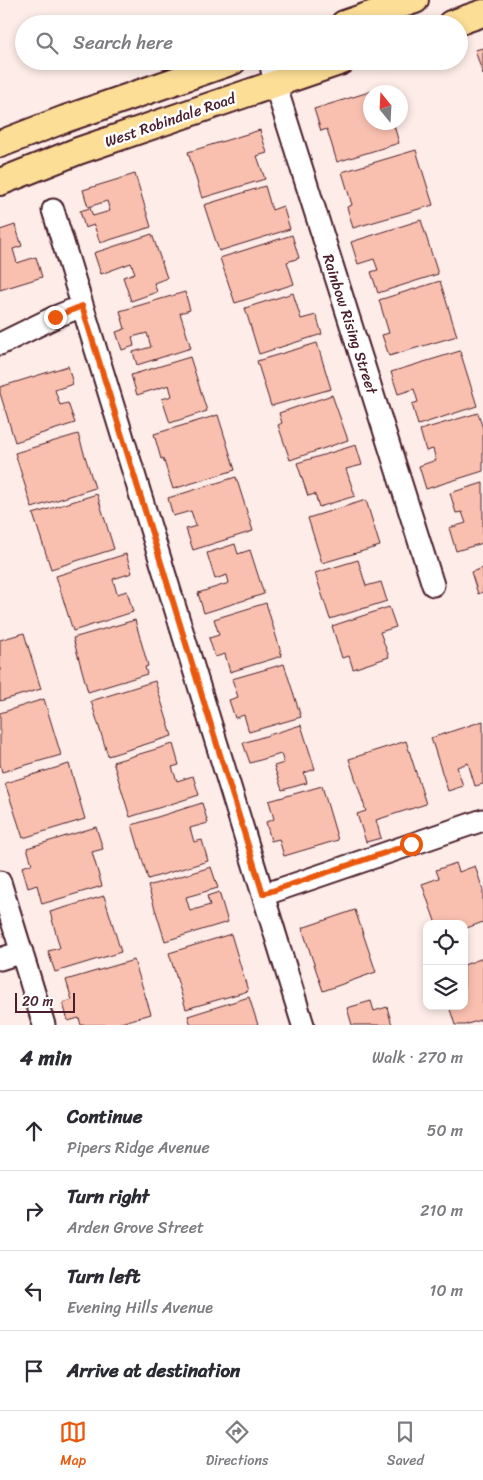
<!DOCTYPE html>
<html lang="en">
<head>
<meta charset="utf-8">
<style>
  :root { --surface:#fff; --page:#f2f2f3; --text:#2b2b33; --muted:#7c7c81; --line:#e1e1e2; --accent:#ea580c }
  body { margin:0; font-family:Sriracha,sans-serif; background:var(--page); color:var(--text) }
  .controls { position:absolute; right:15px; bottom:15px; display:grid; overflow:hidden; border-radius:10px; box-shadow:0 2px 8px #0003 }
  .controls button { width:45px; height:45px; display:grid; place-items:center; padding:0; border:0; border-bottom:1px solid var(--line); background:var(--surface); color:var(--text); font:25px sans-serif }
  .compass { position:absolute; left:363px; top:85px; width:45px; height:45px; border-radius:50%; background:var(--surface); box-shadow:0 2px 8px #0003; rotate:342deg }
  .scale { position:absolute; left:15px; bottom:12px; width:60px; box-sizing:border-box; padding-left:5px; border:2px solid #4a1f2b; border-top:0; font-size:14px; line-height:18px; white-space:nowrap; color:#4a1f2b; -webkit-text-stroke:4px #fff; paint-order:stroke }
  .stop { position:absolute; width:15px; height:15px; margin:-11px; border:4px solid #ea580c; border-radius:50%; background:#fff }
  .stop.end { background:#ea580c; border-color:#fff; box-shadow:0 1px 5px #0008 }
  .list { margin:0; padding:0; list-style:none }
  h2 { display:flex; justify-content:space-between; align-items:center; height:65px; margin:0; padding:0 20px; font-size:21px }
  h2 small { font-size:16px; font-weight:400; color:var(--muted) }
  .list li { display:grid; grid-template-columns:32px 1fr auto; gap:15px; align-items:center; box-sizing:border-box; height:80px; padding:0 20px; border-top:1px solid var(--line) }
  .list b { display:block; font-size:19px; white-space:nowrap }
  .list p { margin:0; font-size:16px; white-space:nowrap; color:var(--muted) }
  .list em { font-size:16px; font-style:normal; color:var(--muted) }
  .icon { flex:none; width:28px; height:28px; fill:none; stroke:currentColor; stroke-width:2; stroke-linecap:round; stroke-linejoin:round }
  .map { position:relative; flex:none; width:483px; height:1025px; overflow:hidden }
  .search { position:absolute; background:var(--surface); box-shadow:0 2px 8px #0003; left:15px; right:15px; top:15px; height:55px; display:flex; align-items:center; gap:12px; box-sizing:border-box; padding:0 18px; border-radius:28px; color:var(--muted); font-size:19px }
  .sheet { height:385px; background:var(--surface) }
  nav { display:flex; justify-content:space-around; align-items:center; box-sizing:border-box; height:70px; border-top:1px solid var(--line); background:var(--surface); font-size:14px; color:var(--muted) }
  nav a { display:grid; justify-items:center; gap:2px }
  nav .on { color:var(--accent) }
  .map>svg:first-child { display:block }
  .building { fill:#f9c0af; stroke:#4a1f2b }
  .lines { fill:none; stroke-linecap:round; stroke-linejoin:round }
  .minor-casing { stroke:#4a1f2b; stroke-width:25 }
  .major-casing { stroke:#4a1f2b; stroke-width:30 }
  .minor { stroke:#fff; stroke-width:21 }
  .major { stroke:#fcde96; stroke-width:26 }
  .route { stroke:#ea580c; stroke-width:6 }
  .labels { text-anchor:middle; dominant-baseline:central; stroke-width:5; stroke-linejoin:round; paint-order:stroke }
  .street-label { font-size:15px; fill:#4a1f2b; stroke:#fff }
</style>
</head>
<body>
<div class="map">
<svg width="483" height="1025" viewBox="0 0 483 1025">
  <rect width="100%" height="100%" fill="#fdece7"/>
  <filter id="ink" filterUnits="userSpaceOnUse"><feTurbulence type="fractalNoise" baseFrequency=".02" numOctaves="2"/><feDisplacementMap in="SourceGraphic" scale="10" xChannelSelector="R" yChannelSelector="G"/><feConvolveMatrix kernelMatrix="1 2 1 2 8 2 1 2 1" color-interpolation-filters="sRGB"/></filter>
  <g filter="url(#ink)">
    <path class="building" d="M483 48V75L475 50Z
      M382 88 384 92H370V122H393L399 143 337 162 327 129 321 131 314 109Z
      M260 130 267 153 257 156 265 179 202 198 188 152Z
      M416 150 433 205 353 228 347 207 352 205 342 172Z
      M135 174 151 227 100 243 94 225 85 228 80 211 90 208 93 216 110 211 107 201 88 207 83 190Z
      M265 186 272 210 283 206 290 229 219 251 204 205Z
      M421 220 438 274 378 293 371 272 378 270 374 259 358 264 351 242Z
      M15 225 22 246 13 249 17 263 36 257 42 277 0 290V230Z
      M152 234 167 278 154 283 157 292 131 301 123 277 135 273 131 263 101 274 94 253Z
      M292 235 299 258 287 262 294 284 235 303 220 258Z
      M440 281 457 336 389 356 382 335 389 333 379 300Z
      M185 292 190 310 180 313 191 348 137 365 133 352 151 347 147 333 132 337 134 346 122 350 116 332 125 329 120 311Z
      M293 293 301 319 316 315 322 334 259 354 245 308Z
      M317 343 331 389 271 406 257 361Z
      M460 351 477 406 418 425 412 404 418 402 414 389 398 394 391 372Z
      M190 357 207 411 170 423 162 399 172 396 169 385 137 395 131 375Z
      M68 366 73 384 55 390 60 405 68 403 75 423 15 442 0 393V387Z
      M332 395 348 440 290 460 278 425 282 423 279 413Z
      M478 413 483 429V471L426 489 419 466 436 460 433 449 426 451 420 430Z
      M218 415 235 470 173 489 163 458 161 459 154 434Z
      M78 434 95 488 32 508 15 453Z
      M356 445 362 465 346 469 355 496 319 507 315 494 308 496 297 463Z
      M236 477 253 531 193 550 186 529 196 526 191 511 173 516 168 498Z
      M483 483V543L456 551 449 528 466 523 462 512 456 513 450 493Z
      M97 494 114 549 51 569 33 514Z
      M366 500 380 546 322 563 308 518Z
      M235 544 238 554 250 550 264 594 204 613 198 593 229 583 227 575 215 579 207 553Z
      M126 554 132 573 113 579 117 594 127 591 133 612 73 631 56 576Z
      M358 560 366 586 381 582 387 601 330 619 315 573Z
      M483 568V592L478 594 471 572Z
      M266 603 282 656 230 672 225 654 215 657 209 638 219 635 214 619Z
      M389 607 396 627 380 632 389 657 353 669 349 656 342 658 332 626Z
      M135 620 148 666 145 667 147 674 88 692 73 638Z
      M24 633 41 689 0 701V640Z
      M284 664 301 717 249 732 244 715 235 718 229 700 238 697 232 679Z
      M155 681 172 736 108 756 91 701Z
      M44 699 61 755 2 772 0 764V713Z
      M483 721V784L475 786 468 763 457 767 463 786 448 791 431 738Z
      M301 725 315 769 304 773 307 783 282 790 274 766 284 763 281 754 250 763 243 743Z
      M406 741 426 804 376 820 381 838 366 842 357 814 366 811 349 759Z
      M173 744 179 765 172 767 177 781 193 776 199 795 130 817 113 762Z
      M69 764 85 819 23 838 5 783Z
      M322 786 338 840 284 856 279 839 271 841 266 822 274 819 269 801Z
      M202 803 208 823 190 828 194 842 202 840 208 861 148 879 132 825Z
      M96 827 103 849 92 852 102 886 42 904 37 885 28 888 22 867 32 864 27 848Z
      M456 863 459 872 475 866 483 890V922L464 929V924H436L422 884 439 878 436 870Z
      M211 867 218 888 186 897 190 911 210 905 207 896 219 892 228 922 165 941 148 886Z
      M104 896 121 952 55 972 48 951 60 948 50 912Z
      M355 910 376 972 323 991 302 928Z
      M231 934 248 991 186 1009 169 953Z
      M483 958V1019L465 1025H455L449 1006H464V965Z
      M134 960 151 1014 114 1025H81L79 1018 68 1021 63 1003 72 1000 66 980Z
      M249 997 258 1025H191L188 1016Z
      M371 1001 374 1011 387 1007 392 1025H352L347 1008Z"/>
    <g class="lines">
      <g class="minor-casing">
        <path id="minor" d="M270 61 275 84 433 585
          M53 210 303 1025
          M0 344 55 317 82 306
          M0 882 44 1025
          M263 895 483 820
          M0 959 22 952"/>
      </g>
      <g class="major-casing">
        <path id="major" d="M344 24 415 0
          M451 24 483 13
          M0 144 65 119 233 61
          M0 182 78 151 342 61"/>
      </g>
      <use href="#minor" class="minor"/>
      <use href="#major" class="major"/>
    </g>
  </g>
  <g class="lines" filter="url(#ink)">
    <path class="route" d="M55 317 82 306 263 894 411 844"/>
  </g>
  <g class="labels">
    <g class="street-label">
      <text transform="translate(170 120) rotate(-19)">West Robindale Road</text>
      <text transform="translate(350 324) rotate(72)">Rainbow Rising Street</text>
    </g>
  </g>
</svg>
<div class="controls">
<button><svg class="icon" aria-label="locate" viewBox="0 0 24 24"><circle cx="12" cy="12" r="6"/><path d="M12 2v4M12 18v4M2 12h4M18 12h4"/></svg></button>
<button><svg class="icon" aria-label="layers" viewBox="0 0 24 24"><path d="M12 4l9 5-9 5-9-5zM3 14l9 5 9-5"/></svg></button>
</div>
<svg class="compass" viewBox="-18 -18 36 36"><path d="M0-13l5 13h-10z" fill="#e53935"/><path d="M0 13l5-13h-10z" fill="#7c7c81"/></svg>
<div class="scale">20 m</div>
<div class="stop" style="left:411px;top:844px"></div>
<div class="stop end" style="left:55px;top:317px"></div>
<div class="search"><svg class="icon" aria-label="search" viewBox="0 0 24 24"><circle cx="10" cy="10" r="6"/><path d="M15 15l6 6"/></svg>Search here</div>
</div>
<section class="sheet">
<h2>4 min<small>Walk · 270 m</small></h2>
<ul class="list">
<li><svg class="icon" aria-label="ahead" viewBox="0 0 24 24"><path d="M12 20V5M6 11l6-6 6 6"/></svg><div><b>Continue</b><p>Pipers Ridge Avenue</p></div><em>50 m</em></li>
<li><svg class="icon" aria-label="right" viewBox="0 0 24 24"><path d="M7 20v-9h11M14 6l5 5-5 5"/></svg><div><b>Turn right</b><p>Arden Grove Street</p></div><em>210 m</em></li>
<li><svg class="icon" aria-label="left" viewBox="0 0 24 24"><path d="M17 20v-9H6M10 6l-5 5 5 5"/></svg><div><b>Turn left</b><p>Evening Hills Avenue</p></div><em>10 m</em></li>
<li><svg class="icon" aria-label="arrive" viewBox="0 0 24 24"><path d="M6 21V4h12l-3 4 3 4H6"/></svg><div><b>Arrive at destination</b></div></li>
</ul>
</section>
<nav>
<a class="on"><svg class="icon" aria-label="map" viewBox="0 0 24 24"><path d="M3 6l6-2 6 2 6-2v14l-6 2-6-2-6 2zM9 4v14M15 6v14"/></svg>Map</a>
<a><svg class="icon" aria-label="directions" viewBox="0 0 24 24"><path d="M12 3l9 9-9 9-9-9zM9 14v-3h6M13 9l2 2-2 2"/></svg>Directions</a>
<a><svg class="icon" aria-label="saved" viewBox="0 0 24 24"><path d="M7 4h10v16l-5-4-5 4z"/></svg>Saved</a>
</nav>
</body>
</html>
